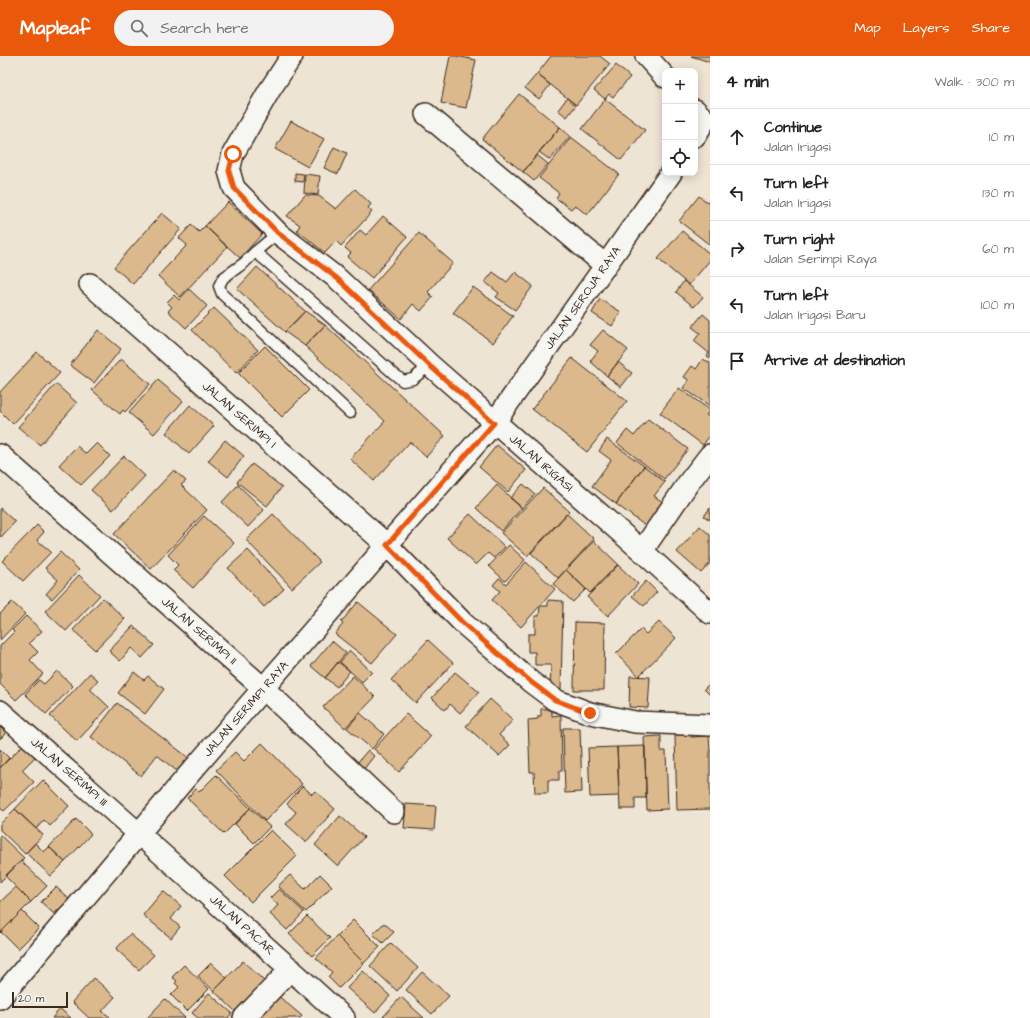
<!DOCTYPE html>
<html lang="en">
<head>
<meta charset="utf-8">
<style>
  :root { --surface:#fff; --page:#f2f2f2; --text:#202124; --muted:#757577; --line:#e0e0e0; --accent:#ea580c }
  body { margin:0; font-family:"Architects Daughter",sans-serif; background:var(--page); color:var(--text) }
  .controls { position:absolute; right:12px; top:12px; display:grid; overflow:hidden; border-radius:8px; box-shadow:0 2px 10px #0003 }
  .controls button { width:36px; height:36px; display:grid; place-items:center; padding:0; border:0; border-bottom:1px solid var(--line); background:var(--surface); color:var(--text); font:20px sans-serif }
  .scale { position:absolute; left:12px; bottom:10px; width:56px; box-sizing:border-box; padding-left:4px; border:2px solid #3b2a1e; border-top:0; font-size:11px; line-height:14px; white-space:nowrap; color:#3b2a1e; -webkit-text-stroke:3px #f6f6f2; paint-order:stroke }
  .stop { position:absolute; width:12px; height:12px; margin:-9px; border:3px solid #ea580c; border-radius:50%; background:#fff }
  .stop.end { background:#ea580c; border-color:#fff; box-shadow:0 1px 4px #0008 }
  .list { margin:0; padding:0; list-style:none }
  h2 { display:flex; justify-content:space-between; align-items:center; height:52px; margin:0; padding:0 16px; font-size:17px }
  h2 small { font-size:13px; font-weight:400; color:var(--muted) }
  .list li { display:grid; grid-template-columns:26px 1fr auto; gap:12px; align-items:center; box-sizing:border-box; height:56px; padding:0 16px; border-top:1px solid var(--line) }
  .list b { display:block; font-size:15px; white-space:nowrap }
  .list p { margin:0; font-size:13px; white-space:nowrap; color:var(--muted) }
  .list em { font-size:13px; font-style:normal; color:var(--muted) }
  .icon { flex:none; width:22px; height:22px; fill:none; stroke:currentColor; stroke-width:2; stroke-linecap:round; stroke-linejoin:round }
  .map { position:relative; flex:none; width:710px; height:962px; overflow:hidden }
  header { display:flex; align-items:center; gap:24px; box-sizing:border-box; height:56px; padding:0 20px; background:var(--accent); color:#fff }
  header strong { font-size:19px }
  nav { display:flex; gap:22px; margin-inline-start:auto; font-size:14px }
  .search { width:280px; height:36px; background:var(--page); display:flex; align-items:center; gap:10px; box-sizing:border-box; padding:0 14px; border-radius:22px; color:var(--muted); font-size:15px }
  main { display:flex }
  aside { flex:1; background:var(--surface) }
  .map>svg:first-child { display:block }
  .building { fill:#dbb98d; stroke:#3b2a1e }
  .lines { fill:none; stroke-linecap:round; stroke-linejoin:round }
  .service-casing { stroke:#3b2a1e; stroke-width:13 }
  .minor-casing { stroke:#3b2a1e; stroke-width:24 }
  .service { stroke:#f6f6f2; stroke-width:10 }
  .minor { stroke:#f6f6f2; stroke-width:21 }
  .route { stroke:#ea580c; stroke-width:5 }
  .labels { text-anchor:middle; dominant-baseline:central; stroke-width:3.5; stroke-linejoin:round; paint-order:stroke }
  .street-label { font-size:12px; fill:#3b2a1e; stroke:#f6f6f2 }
</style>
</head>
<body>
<header>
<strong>Mapleaf</strong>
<div class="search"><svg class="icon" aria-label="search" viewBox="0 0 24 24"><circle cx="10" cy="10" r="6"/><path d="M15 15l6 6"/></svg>Search here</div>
<nav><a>Map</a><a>Layers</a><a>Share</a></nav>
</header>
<main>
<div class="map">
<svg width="710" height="962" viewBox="0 0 710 962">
  <rect width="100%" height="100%" fill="#eee4d4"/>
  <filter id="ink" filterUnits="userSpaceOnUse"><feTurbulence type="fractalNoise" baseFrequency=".025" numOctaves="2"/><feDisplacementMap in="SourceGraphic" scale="8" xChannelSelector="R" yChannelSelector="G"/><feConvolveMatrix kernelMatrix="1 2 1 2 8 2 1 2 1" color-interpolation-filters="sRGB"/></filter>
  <g filter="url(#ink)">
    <path class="building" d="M450 0H456L476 4 466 52 441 47Z
      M551 0H600L610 8 576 49 537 18Z
      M691 0H710V6Z
      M616 9 630 21 613 41 609 38 605 43 594 34Z
      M537 18 550 29 539 43 525 32Z
      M519 38 560 71 523 116 482 83Z
      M567 42 576 49 567 61 558 54Z
      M605 43 645 74 621 104 582 73Z
      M291 65 324 83 308 111 275 93Z
      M560 71 570 80 550 104 539 96Z
      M571 81 619 118 587 159 575 149 571 153 556 142 559 137 539 122Z
      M334 91 347 97 338 118 324 112Z
      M537 99 548 108 534 125 523 116Z
      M295 117 304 118 303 126 295 125Z
      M305 118 320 120 318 139 304 137Z
      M355 133 371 148 368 152 372 156 341 190 336 185 325 197 297 174 300 169 287 160 305 139 319 140 336 153Z
      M699 140 710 148V189L679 165Z
      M228 146 262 178 240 202 205 170Z
      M162 157 181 173 133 228 114 211Z
      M383 160 407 181 372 222 347 201 351 197 345 192 360 174 366 179Z
      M191 169 199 176 205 170 227 191 180 241 158 220 187 189 179 182Z
      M682 175 710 198V204L689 229 658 203Z
      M419 177 453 207 428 236 433 241 421 255 413 248 401 263 368 234Z
      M257 211 305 255 285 276 237 233Z
      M493 216 507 226 515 216 533 230 515 254 496 241 499 237 485 226Z
      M684 225 703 241 694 251 676 236Z
      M473 231 513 260 493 287 453 257Z
      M189 233 207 250 186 272 168 255 172 251 167 246 174 239 179 244Z
      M600 243 621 256 612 270 592 257Z
      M214 252 258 294 236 317 192 274Z
      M305 255 325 269 305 290 285 276Z
      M703 258 710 264V302L707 300 709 297 694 285 700 277 692 271Z
      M325 269 445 380 426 401 410 386 374 425 350 403 385 365 305 290Z
      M98 274 121 293 94 327 70 309Z
      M603 274 628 294 607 320 590 305 598 295 590 289Z
      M265 290 309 334 282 361 238 317Z
      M37 296 60 317 13 368 0 355V336Z
      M572 302 627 345 587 396 532 353Z
      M121 303 150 328 125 356 123 354 120 358 92 334Z
      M703 303 710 307V350L683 332 689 324 684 321 692 310 696 313Z
      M618 306 632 317 621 331 607 320Z
      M158 324 183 345 154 378 129 357Z
      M56 328 77 347 40 389 18 371Z
      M679 332 710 354 706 359 710 362V379L703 389 660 357Z
      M190 349 214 370 189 398 166 377Z
      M648 363 688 393 664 423 617 387 627 374 634 380Z
      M607 383 644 410 616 448 592 430 611 404 599 395Z
      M225 384 244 400 228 421 208 405Z
      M97 387 110 400 81 429 59 409 77 390 86 398Z
      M497 389 526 414 508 436 479 411Z
      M124 400 145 420 113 454 91 434Z
      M252 408 282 431 267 450 237 426Z
      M644 410 665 426 654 440 666 448 648 472 616 448Z
      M174 414 186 425 181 429 207 454 151 513 114 478Z
      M523 428 535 438 522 452 510 442Z
      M238 429 264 454 248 471 222 446Z
      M497 429 522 452 501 475 476 452Z
      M543 432 569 455 527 500 501 477Z
      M0 452 15 466 1 481 0 479Z
      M710 452V464L704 460Z
      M273 458 320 506 292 532 246 484Z
      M470 458 505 491 494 502 488 497 476 509 447 482Z
      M567 458 594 483 558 522 531 497Z
      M204 460 234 487 193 532 173 514 178 509 168 499Z
      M37 469 44 476 37 484 51 496 23 525 2 505Z
      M700 470 710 479V507L701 517 677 496Z
      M594 485 618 508 590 537 566 514Z
      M509 489 525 504 505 525 489 510Z
      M248 494 284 533 264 551 228 512Z
      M60 496 79 514 52 543 46 538 58 524 45 512Z
      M526 506 555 533 521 571 492 544 500 535 493 529 499 522 506 528Z
      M618 509 638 528 608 560 587 541Z
      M566 514 586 533 573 546 553 528Z
      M79 519 100 539 66 575 45 555Z
      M646 525 657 536 644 550 632 540Z
      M103 542 125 563 95 594 73 574Z
      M548 544 563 545 561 634H550L551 609H535V596H528V578H535V560H539L540 550H548Z
      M12 546 25 558 0 584V558Z
      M358 546 397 578 372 607 335 578 343 568 341 566Z
      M26 560 42 575 29 587 38 596 30 604 43 618 16 644 0 628V590L14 576 12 574Z
      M575 566 605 567 604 634H574Z
      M659 566 676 582 639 620 616 598 641 573 646 578Z
      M133 570 154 589 142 602 131 592 120 605 109 595Z
      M428 584 453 607 416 647 391 624Z
      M332 585 346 597 325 622 311 610Z
      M350 595 372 616 362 626 340 606Z
      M338 606 350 615 337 631 325 622Z
      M57 615 73 630 46 658 25 638 39 624 44 628Z
      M134 616 144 624 148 620 164 633 145 658 118 637Z
      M455 616 479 636 460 657 450 648 445 654 432 642Z
      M90 617 98 624 90 633 109 651 77 685 50 660Z
      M353 620 375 641 345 672 323 651Z
      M630 620 650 621 648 652 629 651Z
      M710 627V639L704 633Z
      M490 643 513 664 499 679 510 689 499 700 466 670Z
      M117 647 189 702 178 716 157 699 141 720 91 681Z
      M541 653H552V660L561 659 562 715H559V724H548V737H535L534 716H530L528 664 538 663V660H541Z
      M360 657 384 678 372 693 347 672Z
      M406 658 431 680 399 716 374 693Z
      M0 671 6 677 0 683Z
      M563 672H580L582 736 565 737Z
      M675 679H691V681L709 680 710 694V753L677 754Z
      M661 680V695H666L668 753 647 754 644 681Z
      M262 687 302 728 265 765 216 714 235 696 244 705Z
      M24 688 36 700 22 714 34 726 4 755 0 752V712Z
      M645 690 646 742H635V753H620L617 691Z
      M617 691 619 740 590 741 588 692Z
      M0 693 9 702 0 712Z
      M368 694 374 700 363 714 356 708Z
      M216 719 250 752 224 778 187 742 196 733 199 736Z
      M43 724 69 750 50 770 44 764 36 773 15 753Z
      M302 730 312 738 315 735 335 753 306 786 286 768 296 756 287 748Z
      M406 748 436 750 434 774 404 772Z
      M250 752 270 771 254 787 235 768Z
      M15 753 43 779 25 798 0 774V768Z
      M340 760 364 781 338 810 315 789Z
      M76 763 91 778 65 806 49 791Z
      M271 774 297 800 251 846 225 820Z
      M0 779 24 802 0 826Z
      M35 787 44 796 49 791 65 806 51 820 26 797Z
      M21 805 47 830 31 846 5 820Z
      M320 818 332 830 306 856 278 830 290 819 305 833Z
      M16 831 31 846 0 877V846Z
      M56 831 69 843 54 858 41 846Z
      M279 833 304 856 287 874 270 858 278 849 270 842Z
      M163 835 181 850 171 863 180 871 171 882 143 859Z
      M22 855 39 872 18 893 1 876Z
      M307 860 330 882 312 900 289 878Z
      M353 864 380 891 364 907 337 880Z
      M384 867 394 876 383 887 373 878Z
      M130 878 154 899 139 914 116 893Z
      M337 880 364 907 339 932 328 921 332 916 316 902Z
      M391 887 418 912 397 935 370 910Z
      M243 905 264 925 235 955 214 935Z
      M211 907 227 922 214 935 198 920Z
      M184 909 209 933 187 955 171 939 179 931 175 927 177 925 172 921Z
      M363 915 390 940 375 957 347 932Z
      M422 916 449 940 432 958 406 934Z
      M94 922 115 941 102 955 110 961 109 962H89L72 946Z
      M209 937 232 957 228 962H198L192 957Z
      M276 938 302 960 300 962H247Z
      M401 941 424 962H382Z
      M165 943 185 962H147Z
      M60 953 71 962H52Z"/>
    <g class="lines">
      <g class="service-casing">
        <path id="service" d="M255 196 278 177
          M350 357 222 238 219 230 223 222 244 207 255 196 265 204 393 317 403 325 413 323 430 309"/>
      </g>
      <g class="minor-casing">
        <path id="minor" d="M292 0 269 35 233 98 229 115 234 132 278 177 338 223 430 309 642 495 710 557
          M646 0 665 21
          M695 54 705 64 695 80
          M426 58 606 210
          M90 228 387 489 464 568 531 626 555 644 590 657 635 666 710 669
          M0 399 263 632 394 756
          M642 495 689 426 710 399
          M0 655C115 757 231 858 344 962
          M0 942 184 724 387 489 494 367 671 117
          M244 962 291 913"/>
      </g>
      <use href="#service" class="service"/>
      <use href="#minor" class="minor"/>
    </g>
  </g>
  <g class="lines" filter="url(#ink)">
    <path class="route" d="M233 98 229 115 234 132 278 177 338 223 430 310 494 367 387 489 464 568 531 626 555 644 590 657"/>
  </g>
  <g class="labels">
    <g class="street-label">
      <text transform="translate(583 242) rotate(-55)">JALAN SEROJA RAYA</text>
      <text transform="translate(239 359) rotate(41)">JALAN SERIMPI I</text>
      <text transform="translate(541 407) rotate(41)">JALAN IRIGASI</text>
      <text transform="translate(199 575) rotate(41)">JALAN SERIMPI II</text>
      <text transform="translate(246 653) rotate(-49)">JALAN SERIMPI RAYA</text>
      <text transform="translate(69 716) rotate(41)">JALAN SERIMPI III</text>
      <text transform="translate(242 869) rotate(42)">JALAN PACAR</text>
    </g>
  </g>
</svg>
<div class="controls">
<button>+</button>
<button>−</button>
<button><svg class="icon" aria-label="locate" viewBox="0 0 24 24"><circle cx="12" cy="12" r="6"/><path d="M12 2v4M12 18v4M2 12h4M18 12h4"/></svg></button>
</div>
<div class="scale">20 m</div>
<div class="stop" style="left:233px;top:98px"></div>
<div class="stop end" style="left:590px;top:657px"></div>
</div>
<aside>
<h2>4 min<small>Walk · 300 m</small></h2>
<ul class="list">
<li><svg class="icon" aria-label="ahead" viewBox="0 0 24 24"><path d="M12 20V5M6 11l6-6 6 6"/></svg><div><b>Continue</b><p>Jalan Irigasi</p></div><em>10 m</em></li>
<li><svg class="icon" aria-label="left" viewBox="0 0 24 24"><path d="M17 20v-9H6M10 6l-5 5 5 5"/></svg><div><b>Turn left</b><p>Jalan Irigasi</p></div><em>130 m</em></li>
<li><svg class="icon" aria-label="right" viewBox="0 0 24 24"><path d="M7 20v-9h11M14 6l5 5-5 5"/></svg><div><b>Turn right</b><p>Jalan Serimpi Raya</p></div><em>60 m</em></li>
<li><svg class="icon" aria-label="left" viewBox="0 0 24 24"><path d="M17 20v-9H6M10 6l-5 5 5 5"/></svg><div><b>Turn left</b><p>Jalan Irigasi Baru</p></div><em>100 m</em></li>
<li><svg class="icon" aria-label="arrive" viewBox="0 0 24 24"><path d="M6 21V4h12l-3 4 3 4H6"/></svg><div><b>Arrive at destination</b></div></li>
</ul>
</aside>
</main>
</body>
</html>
